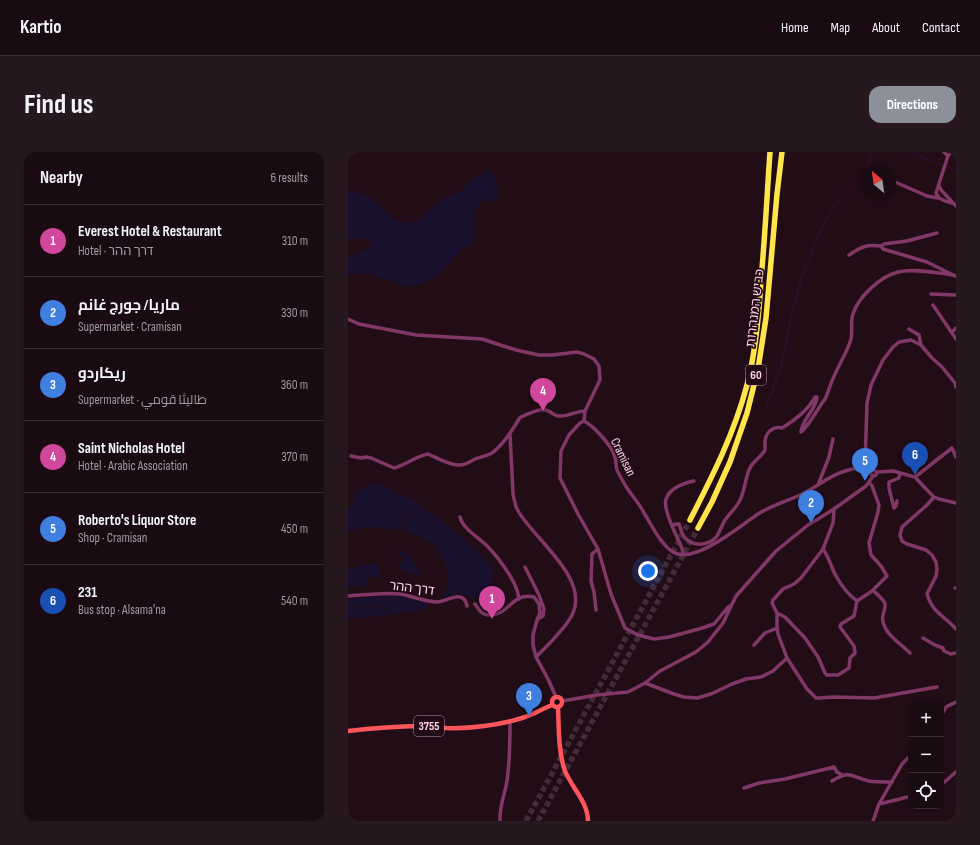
<!DOCTYPE html>
<html lang="en">
<head>
<meta charset="utf-8">
<style>
  :root { --surface:#1a0a11; --page:#27181f; --text:#f1f3f6; --muted:#9f9a9f; --line:#382b31; --accent:#8c9099 }
  body { margin:0; font-family:"Sofia Sans Condensed",Cairo,"Noto Sans Hebrew",sans-serif; background:var(--page); color:var(--text) }
  .controls { position:absolute; right:12px; bottom:12px; display:grid; overflow:hidden; border-radius:8px; box-shadow:0 2px 6px #0003 }
  .controls button { width:36px; height:36px; display:grid; place-items:center; padding:0; border:0; border-bottom:1px solid var(--line); background:var(--surface); color:var(--text); font:20px sans-serif }
  .compass { position:absolute; left:512px; top:12px; width:36px; height:36px; border-radius:50%; background:var(--surface); box-shadow:0 2px 6px #0003; rotate:331deg }
  .you { position:absolute; left:300px; top:419px; width:14px; height:14px; margin:-10px; border:3px solid #fff; border-radius:50%; background:#1a73e8; box-shadow:0 0 0 6px #1a73e833 }
  .badge { display:grid; place-items:center; width:26px; height:26px; border-radius:50%; background:var(--accent); color:#fff; font-size:13px; font-weight:700 }
  .pin { position:absolute; translate:-50% -33px; filter:drop-shadow(0 1px 2px #0008) }
  .pin::after { content:''; position:absolute; top:21px; width:14px; height:12px; background:inherit; clip-path:polygon(0 0,100% 0,50% 100%) }
  .list { margin:0; padding:0; list-style:none }
  h2 { display:flex; justify-content:space-between; align-items:center; height:52px; margin:0; padding:0 16px; font-size:17px }
  h2 small { font-size:13px; font-weight:400; color:var(--muted) }
  .list li { display:grid; grid-template-columns:26px 1fr auto; gap:12px; align-items:center; box-sizing:border-box; height:72px; padding:0 16px; border-top:1px solid var(--line) }
  .list b { display:block; font-size:15px; white-space:nowrap }
  .list p { margin:0; font-size:13px; white-space:nowrap; color:var(--muted) }
  .list em { font-size:13px; font-style:normal; color:var(--muted) }
  .icon { flex:none; width:22px; height:22px; fill:none; stroke:currentColor; stroke-width:2; stroke-linecap:round; stroke-linejoin:round }
  .map { position:relative; flex:none; width:608px; height:669px; overflow:hidden; border-radius:12px }
  header { display:flex; align-items:center; gap:24px; box-sizing:border-box; height:56px; padding:0 20px; background:var(--surface); border-bottom:1px solid var(--line) }
  header strong { font-size:19px }
  nav { display:flex; gap:22px; margin-inline-start:auto; font-size:14px }
  .intro { display:flex; align-items:center; justify-content:space-between; box-sizing:border-box; height:96px; padding:0 24px }
  h1 { margin:0; font-size:28px }
  .button { padding:10px 18px; border-radius:12px; background:var(--accent); color:#fff; font-size:14px; font-weight:700 }
  main { display:flex; gap:24px; padding:0 24px }
  aside { flex:1; background:var(--surface); border-radius:12px; box-shadow:0 2px 6px #0003 }
  .map>svg:first-child { display:block }
  .green { fill:#18102c }
  .lines { fill:none; stroke-linecap:round; stroke-linejoin:round }
  .stream { stroke:#3d093f; stroke-width:1 }
  .highway-tunnel { stroke:#432a36; stroke-width:5.5; stroke-dasharray:5.5 3; stroke-linecap:butt }
  .minor { stroke:#813866; stroke-width:3.5 }
  .major { stroke:#ff555c; stroke-width:4.5 }
  .highway { stroke:#ffe549; stroke-width:5.5 }
  .labels { text-anchor:middle; dominant-baseline:central; stroke-width:3.5; stroke-linejoin:round; paint-order:stroke }
  .shield { fill:#220d17; stroke:#bd94aa; stroke-width:1 }
  .shield-label { font-size:12px; font-weight:bold; fill:#ffcee9 }
  .street-label { font-size:13px; fill:#ffcee9; stroke:#220d17 }
</style>
</head>
<body>
<header>
<strong>Kartio</strong>
<nav><a>Home</a><a>Map</a><a>About</a><a>Contact</a></nav>
</header>
<div class="intro"><h1>Find us</h1><a class="button">Directions</a></div>
<main>
<aside>
<h2>Nearby<small>6 results</small></h2>
<ul class="list">
<li><span class="badge" style="background:#d1479c">1</span><div><b>Everest Hotel &amp; Restaurant</b><p>Hotel · דרך ההר</p></div><em>310 m</em></li>
<li><span class="badge" style="background:#3f7fe0">2</span><div><b>ماريا/ جورج غانم</b><p>Supermarket · Cramisan</p></div><em>330 m</em></li>
<li><span class="badge" style="background:#3f7fe0">3</span><div><b>ريكاردو</b><p>Supermarket · طاليثا قومي</p></div><em>360 m</em></li>
<li><span class="badge" style="background:#d1479c">4</span><div><b>Saint Nicholas Hotel</b><p>Hotel · Arabic Association</p></div><em>370 m</em></li>
<li><span class="badge" style="background:#3f7fe0">5</span><div><b>Roberto's Liquor Store</b><p>Shop · Cramisan</p></div><em>450 m</em></li>
<li><span class="badge" style="background:#1a4fb4">6</span><div><b>231</b><p>Bus stop · Alsama'na</p></div><em>540 m</em></li>
</ul>
</aside>
<div class="map">
<svg width="608" height="669" viewBox="0 0 608 669">
  <rect width="100%" height="100%" fill="#220d17"/>
  <path class="green" d="M141 18 148 26 150 48 132 50 125 62 126 89 114 97 94 119 84 127 74 132 57 134 29 124 21 122 0 123V106L24 95 19 87 0 86V39L7 40 19 43 48 69 59 71 68 70 94 47 112 40 123 29Z
    M29 331C38 333 41 337 49 342 56 346 66 346 72 352 78 357 82 364 88 368L85 372C75 371 68 364 60 360L55 366 52 377H42L18 374 0 380V356L5 352C5 337 17 335 29 331Z
    M84 361C100 373 114 386 129 399 134 405 142 410 145 418 149 432 137 441 127 447L112 441 91 446 99 439 100 420 93 402 88 393 79 388 54 377 57 367 60 362C69 363 75 372 84 373L89 369Z
    M50 397C63 404 68 410 73 424L52 418 50 411 54 412 57 406 49 400Z
    M30 411 32 425 19 426V434L0 436V419L4 416Z
    M39 444 62 445 81 450 79 456 61 460 40 462 38 457 35 453 29 452 11 454H0V447Z
    M27 454C34 454 37 457 39 463L0 467V455H11Z"/>
  <g class="lines">
    <path class="stream" d="M560 0 608 18
      M518 18 524 0
      M419 254 434 211 445 157 454 124 475 73 494 44 518 19"/>
    <path class="highway-tunnel" d="M178 669 342 368
      M190 669 350 376"/>
    <path class="minor" d="M596 0 600 4
      M603 0 600 4 588 41C591 48 597 49 604 51
      M515 25 518 27
      M542 34H543L547 30 579 44 590 46
      M591 34 594 39 608 54
      M533 94 536 92 559 89 589 81
      M501 103C513 95 518 92 533 94L535 97 579 110 605 123 608 124
      M583 142 608 143
      M585 153 608 187
      M0 167 11 172 68 183 134 187 168 198 191 203H204L229 200 236 202 246 207 251 214 252 228 237 259 236 269C246 274 264 294 267 305 269 310 267 316 270 320 274 328 279 337 284 343 288 349 293 354 296 361 303 372 313 393 325 400 346 413 392 374 410 362 424 353 440 349 454 342 469 335 482 323 497 319 506 316 515 316 524 318
      M561 177 571 183 573 193
      M604 180 608 176
      M236 269 232 271 221 283 213 299 212 326 230 362 250 397 263 442 277 476 290 483 306 487 321 485 351 477 366 472 381 454
      M162 282 165 342C166 347 167 352 169 357 184 386 243 426 224 463 217 477 200 493 188 505
      M3 304 13 306 18 305 23 306 46 316C58 313 68 304 80 302 89 306 101 313 110 313 117 314 121 310 127 307 132 305 139 304 144 301 156 292 164 279 171 267L173 265C180 262 190 256 198 258 203 259 206 265 212 264 221 264 229 259 237 259
      M516 317 517 313 519 251 523 233 535 208 545 195 551 190 563 188 573 193 584 206 594 215 607 231 608 235
      M525 324 522 321 523 319 526 318 529 320 545 319 567 325 578 337 586 345 591 347 608 351
      M567 325 604 296 608 305
      M470 333 481 305 485 287
      M586 345 579 353 554 375 552 383 554 389 559 392 578 398 584 403 588 410 589 417 588 424 579 442C585 462 596 463 608 477
      M549 349 548 354 546 356 541 336V330L551 326 552 321
      M486 357 485 371 475 397 453 426 446 432 435 437 425 448 424 451 429 461V473L430 482 439 506 459 537 468 546H472L485 545 526 546 589 535
      M112 365C115 377 129 384 137 392 148 402 164 424 169 438 170 440 170 444 171 447
      M324 374 328 372H331C333 376 333 382 337 386 346 395 361 394 369 384 372 379 374 373 377 368 384 358 392 353 395 340 398 331 398 322 403 314 406 309 415 303 417 298 417 295 417 291 417 289 418 280 425 274 434 276 446 269 461 257 467 245H469C468 258 454 267 453 280 461 273 465 264 471 256 473 252 476 249 478 245 481 237 484 228 488 220 493 209 500 198 503 187 505 179 502 170 505 162 510 145 533 124 550 120 564 116 590 121 605 123
      M475 397C481 405 483 415 488 424 493 433 501 443 509 449
      M335 402C335 396 331 390 329 385 325 377 315 355 318 347 322 336 336 331 346 329
      M177 415 191 443 196 457 195 464 190 467
      M607 436H608
      M525 438C528 442 536 447 537 452 538 458 533 462 535 470 538 483 553 492 562 501
      M0 444C15 443 38 440 52 442 65 444 76 450 89 450 96 450 107 443 112 445 117 446 118 450 119 454
      M127 452C131 458 134 463 141 463 154 464 161 452 171 446 176 444 181 444 186 445L191 452 192 461 189 468 185 483V493L188 505 200 527 208 545
      M248 458 246 440 243 429 244 402 250 397
      M429 461 437 465 457 486 470 505 477 521 479 523H490L501 516 502 506 507 501 506 494 492 475 493 472 506 464 509 449 524 439 539 424 533 414 523 403 521 391 530 360 531 353 524 334 521 330
      M575 486 587 493 595 496 596 499 603 502 608 501
      M406 493 417 481 429 476
      M297 531 326 542 336 545 349 546 363 542 384 532 398 527 413 525 425 519 439 506
      M214 549 249 543 280 540 297 531 312 519 348 500 360 490 375 471 388 444 428 399 460 373 486 357 518 334 525 324 528 323 529 320
      M593 564 598 555 608 550
      M484 629C503 617 502 625 521 629 528 630 536 630 544 630
      M593 633 608 620
      M396 636 411 631 437 627 486 615 489 620 494 623
      M531 652 552 647 563 644
      M152 669C151 655 157 642 159 629 162 609 162 589 162 569
      M525 669 531 652 554 612 563 603"/>
    <path class="major" d="M204 550a5 5 0 1 1 10 0a5 5 0 1 1-10 0Z
      M210 555C211 576 210 599 217 619 224 636 240 650 240 669
      M0 579C26 576 53 574 80 574 86 574 92 575 98 576 121 577 152 573 174 566 184 563 194 557 204 553"/>
    <path class="highway" d="M342 368C365 323 386 282 399 233 408 199 411 163 413 128 417 85 419 43 422 0
      M350 376 364 350 382 310 399 261 410 217 418 166 429 42 434 0"/>
  </g>
  <g class="labels">
    <g class="shield">
      <rect x="398" y="213" width="20" height="20" rx="3"/>
      <rect x="66" y="564" width="30" height="20" rx="3"/>
    </g>
    <g class="shield-label">
      <text x="408" y="223">60</text>
      <text x="81" y="574">3755</text>
    </g>
    <g class="street-label">
      <text transform="translate(407 156) rotate(-83)">כביש המנהרות</text>
      <text transform="translate(275 305) rotate(64)">Cramisan</text>
      <text transform="translate(64 436) rotate(7)">דרך ההר</text>
    </g>
  </g>
</svg>
<div class="controls">
<button>+</button>
<button>−</button>
<button><svg class="icon" aria-label="locate" viewBox="0 0 24 24"><circle cx="12" cy="12" r="6"/><path d="M12 2v4M12 18v4M2 12h4M18 12h4"/></svg></button>
</div>
<svg class="compass" viewBox="-18 -18 36 36"><path d="M0-13l5 13h-10z" fill="#e53935"/><path d="M0 13l5-13h-10z" fill="#9f9a9f"/></svg>
<div class="you"></div>
<div class="pin badge" style="left:144px;top:467px;background:#d1479c">1</div>
<div class="pin badge" style="left:463px;top:371px;background:#3f7fe0">2</div>
<div class="pin badge" style="left:181px;top:564px;background:#3f7fe0">3</div>
<div class="pin badge" style="left:195px;top:259px;background:#d1479c">4</div>
<div class="pin badge" style="left:517px;top:329px;background:#3f7fe0">5</div>
<div class="pin badge" style="left:567px;top:323px;background:#1a4fb4">6</div>
</div>
</main>
</body>
</html>
